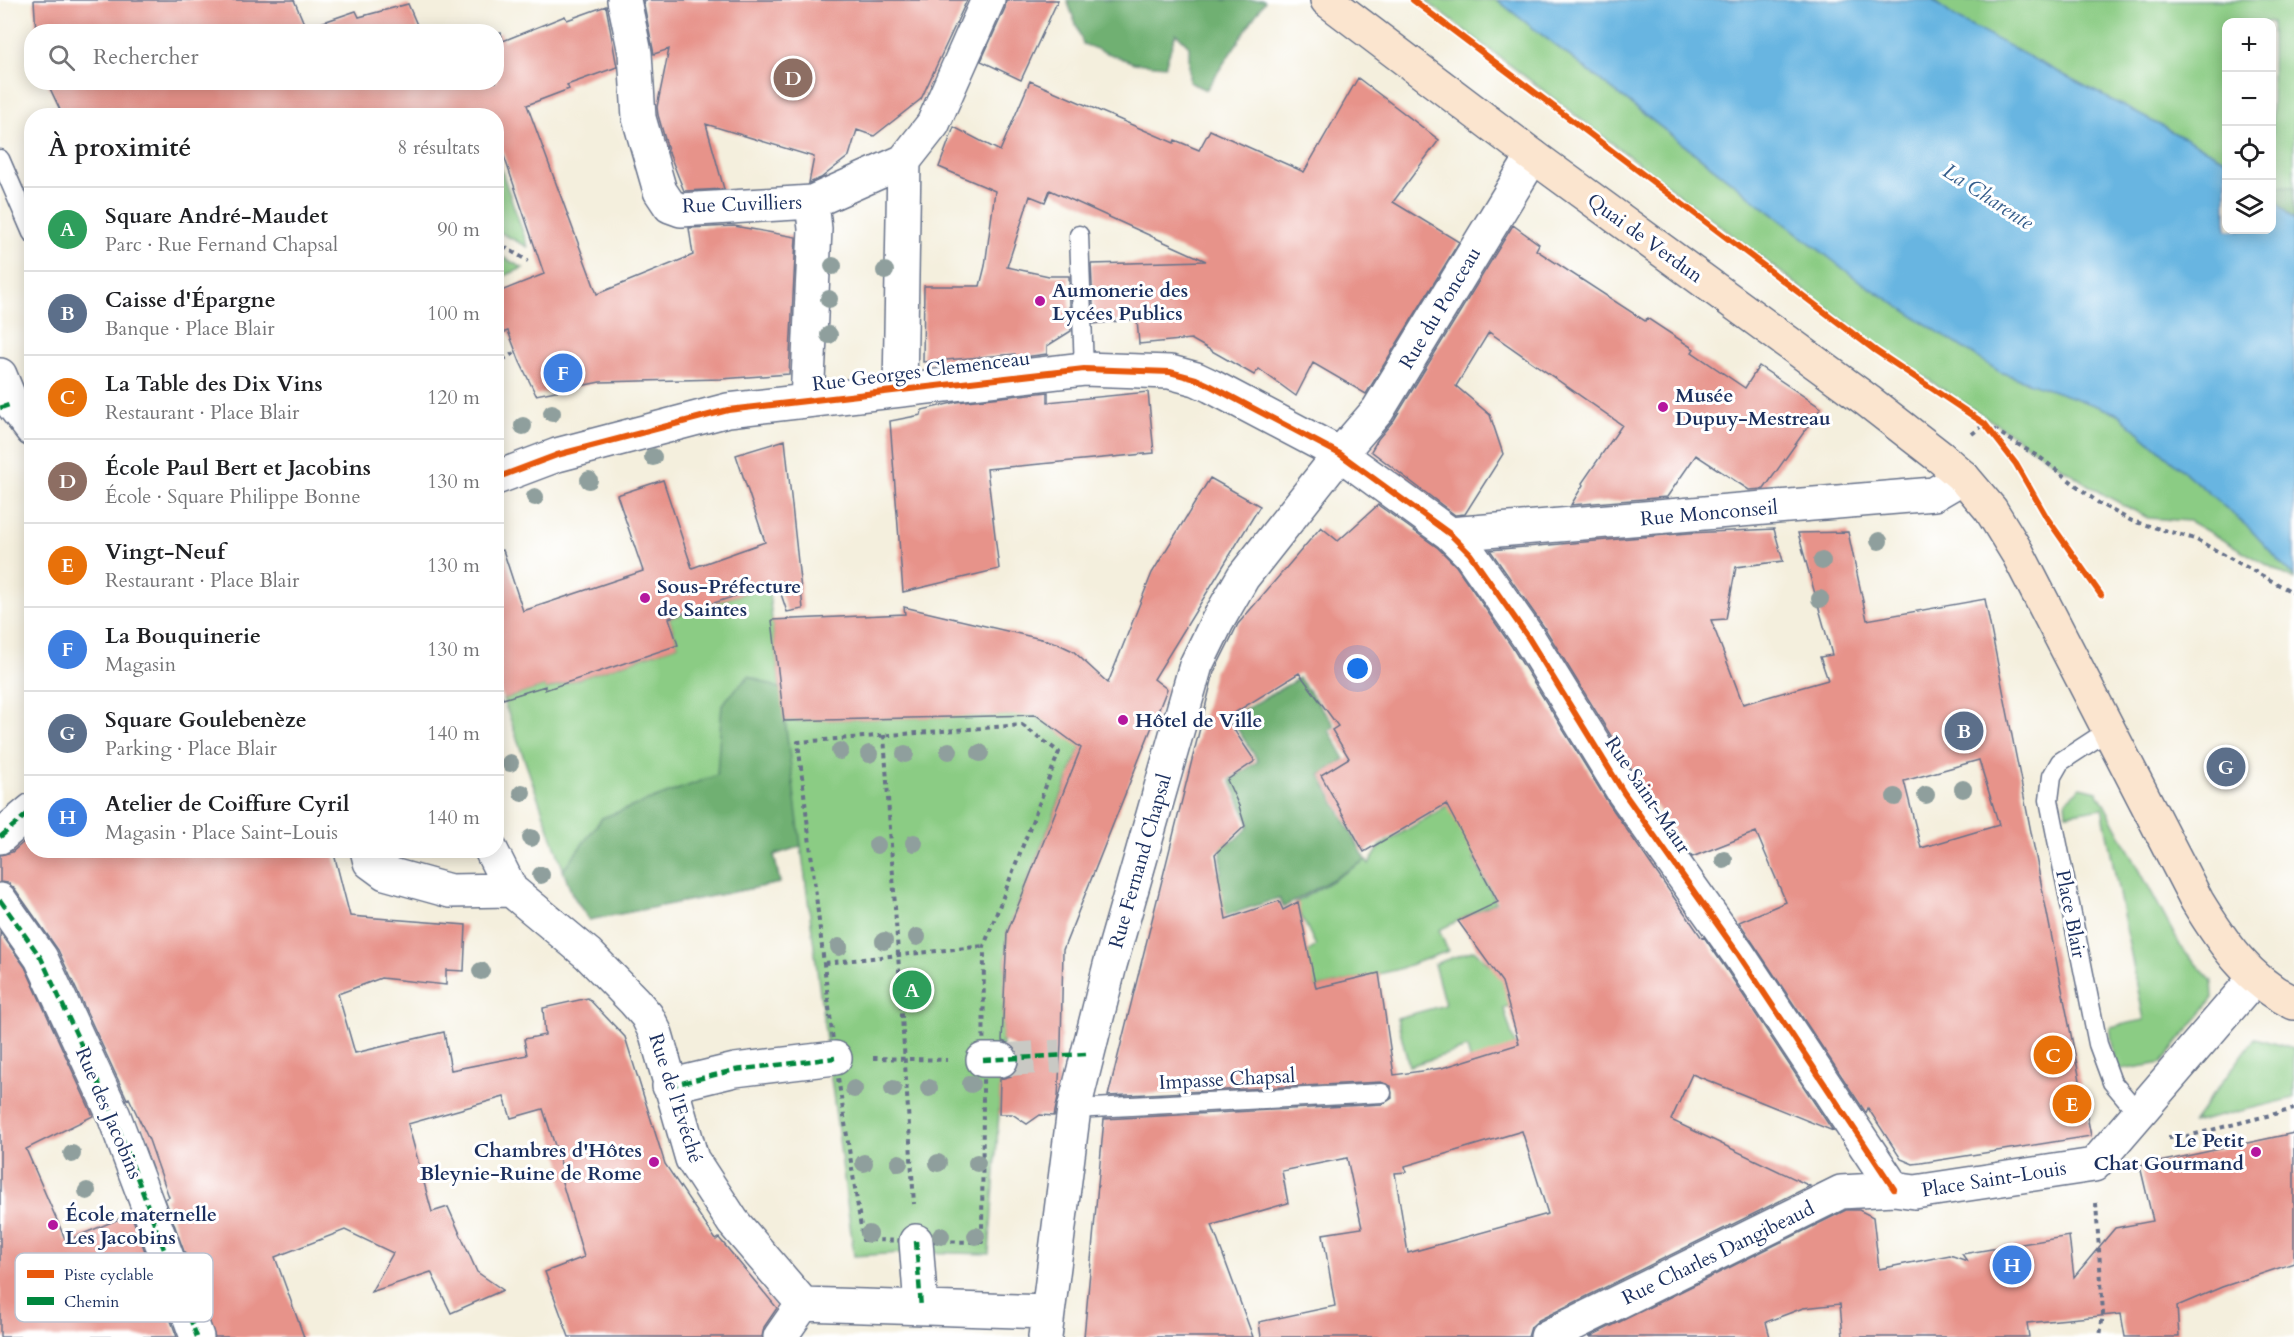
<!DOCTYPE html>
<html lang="fr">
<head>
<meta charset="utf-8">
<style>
  :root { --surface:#fff; --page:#f2f2f2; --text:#202124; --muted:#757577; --line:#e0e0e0; --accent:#0b8043 }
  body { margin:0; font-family:Cardo,serif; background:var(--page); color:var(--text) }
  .controls { position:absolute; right:18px; top:18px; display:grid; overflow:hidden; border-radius:12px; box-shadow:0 3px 15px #0003 }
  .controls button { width:54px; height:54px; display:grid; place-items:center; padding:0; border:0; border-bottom:2px solid var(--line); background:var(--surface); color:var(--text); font:30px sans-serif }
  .you { position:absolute; left:1358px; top:669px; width:21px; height:21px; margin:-15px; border:4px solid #fff; border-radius:50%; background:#1a73e8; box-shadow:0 0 0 9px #1a73e833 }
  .badge { display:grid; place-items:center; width:39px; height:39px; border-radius:50%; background:var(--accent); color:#fff; font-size:20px; font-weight:700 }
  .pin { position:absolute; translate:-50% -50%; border:3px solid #fff; box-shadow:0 2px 6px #0006 }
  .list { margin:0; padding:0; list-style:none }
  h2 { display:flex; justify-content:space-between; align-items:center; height:78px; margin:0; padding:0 24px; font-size:26px }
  h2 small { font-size:20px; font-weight:400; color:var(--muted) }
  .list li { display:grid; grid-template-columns:39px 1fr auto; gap:18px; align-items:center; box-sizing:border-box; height:84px; padding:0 24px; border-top:2px solid var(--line) }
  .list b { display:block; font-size:22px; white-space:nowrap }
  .list p { margin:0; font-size:20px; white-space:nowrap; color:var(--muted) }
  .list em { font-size:20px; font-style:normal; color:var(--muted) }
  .icon { flex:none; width:33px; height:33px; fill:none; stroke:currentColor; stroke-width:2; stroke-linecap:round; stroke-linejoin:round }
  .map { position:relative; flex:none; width:2294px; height:1337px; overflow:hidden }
  .search { position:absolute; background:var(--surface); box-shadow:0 3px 15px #0003; left:24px; top:24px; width:480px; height:66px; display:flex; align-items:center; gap:15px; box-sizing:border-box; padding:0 21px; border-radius:24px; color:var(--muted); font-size:22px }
  .panel { position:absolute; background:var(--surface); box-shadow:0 3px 15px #0003; left:24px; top:108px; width:480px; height:750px; border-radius:24px }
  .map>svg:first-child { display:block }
  .green { fill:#8bcc84; stroke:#537e71; stroke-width:1.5 }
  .forest { fill:#70b072; stroke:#467068; stroke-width:1.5 }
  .water { fill:#67b5e1; stroke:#4172a0; stroke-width:1.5 }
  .building { fill:#e7938a; fill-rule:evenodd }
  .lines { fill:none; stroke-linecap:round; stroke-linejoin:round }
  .street-tunnel { stroke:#c9c9c4; stroke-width:33; stroke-dasharray:33 16; stroke-linecap:butt }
  .lane-casing { stroke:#67728a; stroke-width:21 }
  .street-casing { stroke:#67728a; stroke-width:36 }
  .secondary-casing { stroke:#67728a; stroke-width:36 }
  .path { stroke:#67728a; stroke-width:4; stroke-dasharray:4.5 4.5; stroke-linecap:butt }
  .lane { stroke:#fff; stroke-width:18 }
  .street { stroke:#fff; stroke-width:33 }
  .secondary { stroke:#fbe5cf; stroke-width:33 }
  .quiet { stroke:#00873e; stroke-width:4.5; stroke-dasharray:9 4.5; stroke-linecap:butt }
  .cycleway-casing { stroke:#fff; stroke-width:10 }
  .cycleway { stroke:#e8590c; stroke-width:6 }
  .tree { fill:#8f9f9d }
  .poi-dot { fill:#b5179e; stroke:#fff; stroke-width:2 }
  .labels { text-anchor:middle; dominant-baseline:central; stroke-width:6; stroke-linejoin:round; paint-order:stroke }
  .street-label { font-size:20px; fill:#1b2f5e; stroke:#fff }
  .poi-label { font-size:20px; font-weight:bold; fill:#1b2f5e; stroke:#fff; text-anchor:start }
  .water-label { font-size:21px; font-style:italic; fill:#365e8c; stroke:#fff }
  .key { fill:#fff; stroke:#bbc1cf; stroke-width:1.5 }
  .key-label { font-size:16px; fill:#1b2f5e }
</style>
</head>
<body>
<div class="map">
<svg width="2294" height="1337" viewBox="0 0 2294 1337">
  <rect width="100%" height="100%" fill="#fff"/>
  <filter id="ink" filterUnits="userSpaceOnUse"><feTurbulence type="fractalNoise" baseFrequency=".0167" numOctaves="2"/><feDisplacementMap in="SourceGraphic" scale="12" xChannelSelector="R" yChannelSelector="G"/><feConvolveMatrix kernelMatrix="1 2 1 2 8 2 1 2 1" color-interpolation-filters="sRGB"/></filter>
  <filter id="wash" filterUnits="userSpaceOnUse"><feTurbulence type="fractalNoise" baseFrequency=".008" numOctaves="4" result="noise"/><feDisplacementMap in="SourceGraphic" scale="24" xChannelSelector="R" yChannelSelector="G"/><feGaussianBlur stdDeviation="1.35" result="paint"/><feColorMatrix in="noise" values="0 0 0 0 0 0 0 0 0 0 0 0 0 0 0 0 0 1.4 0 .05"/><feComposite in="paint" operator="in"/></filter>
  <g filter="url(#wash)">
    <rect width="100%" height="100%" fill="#f4efdd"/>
    <path class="green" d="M1425 0H1497L1858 280 2000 372 2117 413 2250 529 2294 577V580L2189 521 2148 518 2099 492 1876 345Z
      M1932 0H2294V220L2272 198V22H2226V160L1959 20Z
      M497 158 528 247 497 231Z
      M497 254 523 268 497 279Z
      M768 585 784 721 1012 715 1008 705 1049 722V725L1062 734 1093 716 1007 933 999 1114 989 1254 917 1252 854 1256 801 846 774 855 780 883 589 920 572 894 503 699 545 686 546 690 678 645 669 618Z
      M2081 787 2097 791 2182 949 2212 981 2213 998 2162 1063 2116 1071 2110 1027 2144 1020 2102 808 2067 814 2066 800Z
      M1477 788 1508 841 1474 859 1496 902 1439 930 1448 951 1396 970 1316 988 1306 953 1316 946 1295 903 1366 860 1369 864 1381 845Z
      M1575 909 1510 1005 1504 1009 1535 1109 1488 1126 1467 1048 1409 1066 1397 1018 1445 1005 1434 964 1474 950 1490 965Z
      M2255 1038 2294 1049V1098L2192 1123Z"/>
    <path class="forest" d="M1067 0H1263L1265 1 1206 90 1189 82V46L1176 33 1165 66 1134 63 1083 44Z
      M2272 185 2294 187V220L2272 198Z
      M749 676 781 689 801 846 774 855 780 883 589 920 572 894 563 870 602 818 717 775 722 704Z
      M1299 678 1335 726 1329 730 1345 759 1320 775 1366 860 1284 907 1279 898 1225 916 1213 878 1221 872V845C1234 842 1243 836 1249 824L1230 780 1258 761 1230 718Z"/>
    <path class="water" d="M1497 0H1932L1959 20 2226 160V230H2272V198L2294 220V577L2250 529 2117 413 2000 372 1858 280Z"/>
    <g id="blocks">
      <path class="building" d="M34 0H294L306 28 356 11 359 17 408 4 420 32H36Z
        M643 0H967L921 99 874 136 857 130 849 156 821 178 809 183 814 157 706 124 724 189 684 191 669 153 658 115 657 107 669 49 654 54Z
        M1006 0H1058L1021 80 981 61 1005 8Z
        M606 6 617 67 567 85 569 89 527 105 597 294 693 255 689 228 734 226 796 237 789 374 721 379 600 382 536 395 520 362 508 331 496 335V293L544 274 502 150 496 142V116H63L47 82H496V34L501 33 503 41 565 16 567 20Z
        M1358 78 1439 140 1393 202 1459 242 1366 394 1313 363 1296 396 1259 369 1254 375 1191 339 1139 344 1137 319 1094 324 1091 264 1206 261 1050 190 1045 202 1030 196 1007 267 1049 276H1069L1071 331 1047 346V354L1016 358 1015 354 923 362 924 286H980L985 266 995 191 939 167 954 127 1000 151 1030 81 1174 143 1175 140 1199 150 1210 130 1304 172Z
        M1513 225 1539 244 1536 250 1645 321 1647 318 1694 349 1692 352 1745 388 1759 366 1821 408 1764 489 1749 490 1696 455 1667 497 1571 505 1583 485 1582 483 1622 425 1489 332 1456 386 1490 415 1503 454 1465 514 1455 515 1371 451 1378 439 1394 420Z
        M1048 392V402L1148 392 1154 453 987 469 999 569 903 592 890 421 921 415 922 410 957 402Z
        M785 440 803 609 787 612 777 582 669 618 678 645 545 690V686L503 699 496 680V551L503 550 523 611 643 571 617 495 663 480 692 568 765 542 736 455Z
        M1210 478 1260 506 1154 679 1167 689 1063 950 1061 1044 1058 1097 1054 1116 1040 1115 1027 1124 1012 1114H999L1000 1079 1011 1076 1017 1070 1020 1061 1017 1050 1010 1044 1002 1041 1007 933 1081 748 1036 715 784 721 772 620 905 614 904 607 1054 642 1073 651 1108 683 1152 573Z
        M1378 505 1438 548 1456 566 1512 647 1609 804 1702 938 1704 937 1724 966 1833 1131 1692 1074 1671 1120 1810 1186 1539 1320 1531 1327 1528 1337H1261L1259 1322 1335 1306 1323 1234 1362 1228 1347 1158 1282 1171 1288 1203 1212 1225 1253 1337H1084L1104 1119 1383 1104 1392 1098 1391 1086 1381 1082 1108 1096 1214 672 1238 624 1321 527 1338 541ZM1299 673 1338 726 1332 730 1349 758 1321 775 1364 852 1446 804 1498 902 1458 921 1502 982 1519 1044 1442 1068 1394 1075 1379 973 1316 988 1298 902 1283 910 1279 901 1226 919 1215 854 1245 826 1239 806 1227 780 1255 761 1226 718ZM1522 1131 1548 1214 1408 1253 1395 1173 1406 1172 1405 1166Z
        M1774 529 1783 561 1736 567 1726 619 1711 620 1743 704 1828 680 1820 657 1832 655 1798 533 1848 532 1867 620 1985 599 2091 1136 1921 1163 1913 1164 1901 1159 1868 1108 1866 1113 1739 922 1786 902 1756 832 1692 857 1640 783 1544 627 1490 550 1689 533ZM1979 760 1999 825 1921 848 1904 781Z
        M25 841 31 850H333L350 916 466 925 464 971 446 970V985L381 978 338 994 355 1053 444 1032 451 1070 527 1055 524 1039 545 1035 543 1008 588 998 625 1037 665 1164 716 1240 719 1238 777 1308 764 1327 762 1337H569L545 1272 584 1257 559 1172 563 1170 543 1109 511 1118 504 1097 408 1124 432 1212 448 1207 477 1272 503 1290 451 1313 431 1272 371 1292 393 1253 345 1230 275 1257 304 1337H215L165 1199 169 1197 149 1140 129 1098 127 1099 58 950 15 889 8 883 0 882V855L12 852Z
        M0 932 25 967 93 1116 26 1149 66 1241 131 1214 177 1337H0Z
        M2294 1133V1263L2222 1287 2177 1306 2179 1337H2125L2121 1314 2027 1323 2029 1337H1843L1840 1304 1803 1308 1766 1322 1770 1337H1589L1846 1210H1859L1873 1217 1879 1269 1950 1255 1967 1261 1962 1254 2069 1236 2074 1277 2115 1228 2153 1221 2140 1166Z"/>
    </g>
  </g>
  <g filter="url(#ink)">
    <use href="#blocks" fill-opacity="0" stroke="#67728a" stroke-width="1.5"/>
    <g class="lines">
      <path class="street-tunnel" d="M1001 1060 1060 1056"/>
      <g class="lane-casing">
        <path id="lane" d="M0 159 32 233
          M1079 235 1084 369
          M2109 730 2060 762 2052 776 2049 800 2098 1044 2112 1082 2139 1114
          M1074 1109 1382 1093"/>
      </g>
      <g class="street-casing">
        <path id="street" d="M624 0 635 53 639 118 660 191 670 206 681 210 812 202
          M904 161 933 124 988 0
          M0 375 12 404 32 430
          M807 401 815 229 812 202 904 161 900 389
          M496 478 557 455 728 410 1084 369 1170 372 1196 379 1211 386 1340 454 1450 534 1470 554 1528 637 1624 793 1739 955 1894 1189
          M1450 534 1934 494 1963 477
          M0 837 32 810
          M367 850 370 862 385 873 450 891 511 890
          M491 850 511 890 588 954 634 1001 647 1016 656 1034 692 1159 733 1222 803 1304
          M0 900 41 958 114 1116 197 1337
          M983 1060H1001
          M669 1086 735 1070 835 1058
          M916 1241 921 1308
          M803 1304 1048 1312
          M780 1337 803 1304
          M1045 1337 1074 1109 1110 965 1196 665 1217 622 1243 577 1340 454 1378 410 1533 156
          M1547 1337 1841 1192 1894 1189 1915 1192 2094 1165 2255 978"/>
      </g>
      <g class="secondary-casing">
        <path id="secondary" d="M1327 0 1533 156 1868 401 1940 457 1963 477 1991 510 2018 554 2197 901C2222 942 2249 982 2294 1003"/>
      </g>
      <path class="path" d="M496 242 528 261
        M496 366 502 360 516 352
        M496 421 502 433
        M1972 434 1985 424 2042 459 2100 504 2132 521 2195 539 2294 593
        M1022 725 1059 752 984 946 982 1242 863 1240 835 1058 798 742Z
        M884 735 914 1204
        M825 963 984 946
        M873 1058 947 1060
        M2168 1138H2180L2294 1109
        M2096 1203 2103 1313 2100 1337"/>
      <use href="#lane" class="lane"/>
      <use href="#street" class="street"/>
      <use href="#secondary" class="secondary"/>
      <path class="quiet" d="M0 408 12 404
        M0 837 32 810
        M0 900 41 958 114 1116 197 1337
        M983 1060 1086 1054
        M669 1086 735 1070 835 1058
        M916 1241 921 1308"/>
      <g class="cycleway-casing">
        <path id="cycleway" d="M1413 0 1876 351 1985 424 2016 464 2047 518 2101 595
          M496 478 557 455 728 410 1084 369 1170 372 1196 379 1211 386 1340 454 1450 534 1470 554 1528 637 1624 793 1739 955 1894 1189"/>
      </g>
      <use href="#cycleway" class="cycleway"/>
    </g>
    <g class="tree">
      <circle cx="833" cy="266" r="9"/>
      <circle cx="885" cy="271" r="9"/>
      <circle cx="829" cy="299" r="9"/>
      <circle cx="829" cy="335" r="9"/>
      <circle cx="552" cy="413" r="9"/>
      <circle cx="523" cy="426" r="9"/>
      <circle cx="653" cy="457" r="9"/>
      <circle cx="589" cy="480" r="9"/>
      <circle cx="535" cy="497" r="9"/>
      <circle cx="1879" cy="541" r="9"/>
      <circle cx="1822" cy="561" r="9"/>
      <circle cx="1820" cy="599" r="9"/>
      <circle cx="840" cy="751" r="9"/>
      <circle cx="949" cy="751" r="9"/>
      <circle cx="980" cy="753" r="9"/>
      <circle cx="869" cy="754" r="9"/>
      <circle cx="905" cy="754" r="9"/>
      <circle cx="510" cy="763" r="9"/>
      <circle cx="1963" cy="789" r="9"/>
      <circle cx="522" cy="793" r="9"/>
      <circle cx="1926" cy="795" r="9"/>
      <circle cx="1895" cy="797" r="9"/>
      <circle cx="531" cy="838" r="9"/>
      <circle cx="914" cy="843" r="9"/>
      <circle cx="877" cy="845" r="9"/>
      <circle cx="1724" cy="860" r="9"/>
      <circle cx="541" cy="875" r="9"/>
      <circle cx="917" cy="937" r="9"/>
      <circle cx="884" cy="941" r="9"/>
      <circle cx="839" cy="947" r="9"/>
      <circle cx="481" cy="971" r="9"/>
      <circle cx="971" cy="1084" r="9"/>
      <circle cx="929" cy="1088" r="9"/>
      <circle cx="854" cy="1089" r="9"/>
      <circle cx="893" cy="1089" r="9"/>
      <circle cx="72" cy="1154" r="9"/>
      <circle cx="864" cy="1163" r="9"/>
      <circle cx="899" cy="1163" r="9"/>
      <circle cx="938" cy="1163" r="9"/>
      <circle cx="977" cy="1163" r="9"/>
      <circle cx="87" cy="1191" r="9"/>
      <circle cx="869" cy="1234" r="9"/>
      <circle cx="941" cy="1236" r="9"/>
      <circle cx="976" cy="1236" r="9"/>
    </g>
  </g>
  <g class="poi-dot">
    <circle cx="1040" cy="301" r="6"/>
    <circle cx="1663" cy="407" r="6"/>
    <circle cx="645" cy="598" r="6"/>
    <circle cx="1123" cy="720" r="6"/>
    <circle cx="2256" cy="1152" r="6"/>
    <circle cx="654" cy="1162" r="6"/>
    <circle cx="53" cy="1225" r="6"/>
  </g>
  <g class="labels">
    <g class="street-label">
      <text transform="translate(742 204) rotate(-2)">Rue Cuvilliers</text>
      <text transform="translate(1645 238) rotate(36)">Quai de Verdun</text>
      <text transform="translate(1440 308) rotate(-59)">Rue du Ponceau</text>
      <text transform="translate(921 371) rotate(-7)">Rue Georges Clemenceau</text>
      <text transform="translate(1709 513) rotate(-5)">Rue Monconseil</text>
      <text transform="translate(1648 795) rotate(56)">Rue Saint-Maur</text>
      <text transform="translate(1140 861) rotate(-74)">Rue Fernand Chapsal</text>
      <text transform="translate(2071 914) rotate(79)">Place Blair</text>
      <text transform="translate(1227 1079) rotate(-3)">Impasse Chapsal</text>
      <text transform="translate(676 1098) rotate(72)">Rue de l'Evéché</text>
      <text transform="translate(109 1113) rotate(67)">Rue des Jacobins</text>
      <text transform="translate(1994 1179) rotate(-9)">Place Saint-Louis</text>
      <text transform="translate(1718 1253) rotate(-26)">Rue Charles Dangibeaud</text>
    </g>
    <g class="poi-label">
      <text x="1052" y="290">Aumonerie des<tspan x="1052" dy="23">Lycées Publics</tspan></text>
      <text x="1675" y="395">Musée<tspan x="1675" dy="23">Dupuy-Mestreau</tspan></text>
      <text x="657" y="586">Sous-Préfecture<tspan x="657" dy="23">de Saintes</tspan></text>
      <text x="1135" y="720">Hôtel de Ville</text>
      <text x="2244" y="1140" text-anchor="end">Le Petit<tspan x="2244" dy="23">Chat Gourmand</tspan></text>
      <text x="642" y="1150" text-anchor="end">Chambres d'Hôtes<tspan x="642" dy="23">Bleynie-Ruine de Rome</tspan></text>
      <text x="65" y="1214">École maternelle<tspan x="65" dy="23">Les Jacobins</tspan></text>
    </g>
    <g class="water-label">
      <text transform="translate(1988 197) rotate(33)">La Charente</text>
    </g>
  </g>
  <rect x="15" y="1253" width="198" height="69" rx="9" class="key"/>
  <rect x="27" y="1270" width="27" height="8" fill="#e8590c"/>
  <rect x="27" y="1297" width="27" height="8" fill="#00873e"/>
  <g class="key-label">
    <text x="64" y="1280">Piste cyclable</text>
    <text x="64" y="1307">Chemin</text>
  </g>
</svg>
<div class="controls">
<button>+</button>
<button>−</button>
<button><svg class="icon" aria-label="locate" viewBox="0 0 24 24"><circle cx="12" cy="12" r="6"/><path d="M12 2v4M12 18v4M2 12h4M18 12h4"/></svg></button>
<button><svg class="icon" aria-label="layers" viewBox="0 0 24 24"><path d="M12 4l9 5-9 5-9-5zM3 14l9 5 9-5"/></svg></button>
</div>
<div class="you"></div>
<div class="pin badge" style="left:912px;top:990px;background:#2e9e5b">A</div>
<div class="pin badge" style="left:1964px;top:731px;background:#5c6f8a">B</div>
<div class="pin badge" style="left:2053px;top:1055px;background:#e8710a">C</div>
<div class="pin badge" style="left:793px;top:78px;background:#8d6e63">D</div>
<div class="pin badge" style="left:2072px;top:1104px;background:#e8710a">E</div>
<div class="pin badge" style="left:563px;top:373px;background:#3f7fe0">F</div>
<div class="pin badge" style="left:2226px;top:767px;background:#5c6f8a">G</div>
<div class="pin badge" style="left:2012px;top:1265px;background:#3f7fe0">H</div>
<div class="search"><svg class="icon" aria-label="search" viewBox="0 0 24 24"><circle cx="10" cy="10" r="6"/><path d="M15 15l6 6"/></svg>Rechercher</div>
<section class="panel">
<h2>À proximité<small>8 résultats</small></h2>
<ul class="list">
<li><span class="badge" style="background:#2e9e5b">A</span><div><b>Square André-Maudet</b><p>Parc · Rue Fernand Chapsal</p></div><em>90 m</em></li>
<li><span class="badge" style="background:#5c6f8a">B</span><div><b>Caisse d'Épargne</b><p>Banque · Place Blair</p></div><em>100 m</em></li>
<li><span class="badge" style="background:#e8710a">C</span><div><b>La Table des Dix Vins</b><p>Restaurant · Place Blair</p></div><em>120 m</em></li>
<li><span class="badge" style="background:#8d6e63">D</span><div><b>École Paul Bert et Jacobins</b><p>École · Square Philippe Bonne</p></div><em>130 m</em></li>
<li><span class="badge" style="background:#e8710a">E</span><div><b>Vingt-Neuf</b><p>Restaurant · Place Blair</p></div><em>130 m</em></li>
<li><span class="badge" style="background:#3f7fe0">F</span><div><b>La Bouquinerie</b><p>Magasin</p></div><em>130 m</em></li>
<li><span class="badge" style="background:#5c6f8a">G</span><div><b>Square Goulebenèze</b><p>Parking · Place Blair</p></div><em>140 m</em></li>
<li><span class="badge" style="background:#3f7fe0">H</span><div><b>Atelier de Coiffure Cyril</b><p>Magasin · Place Saint-Louis</p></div><em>140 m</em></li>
</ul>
</section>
</div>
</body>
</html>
